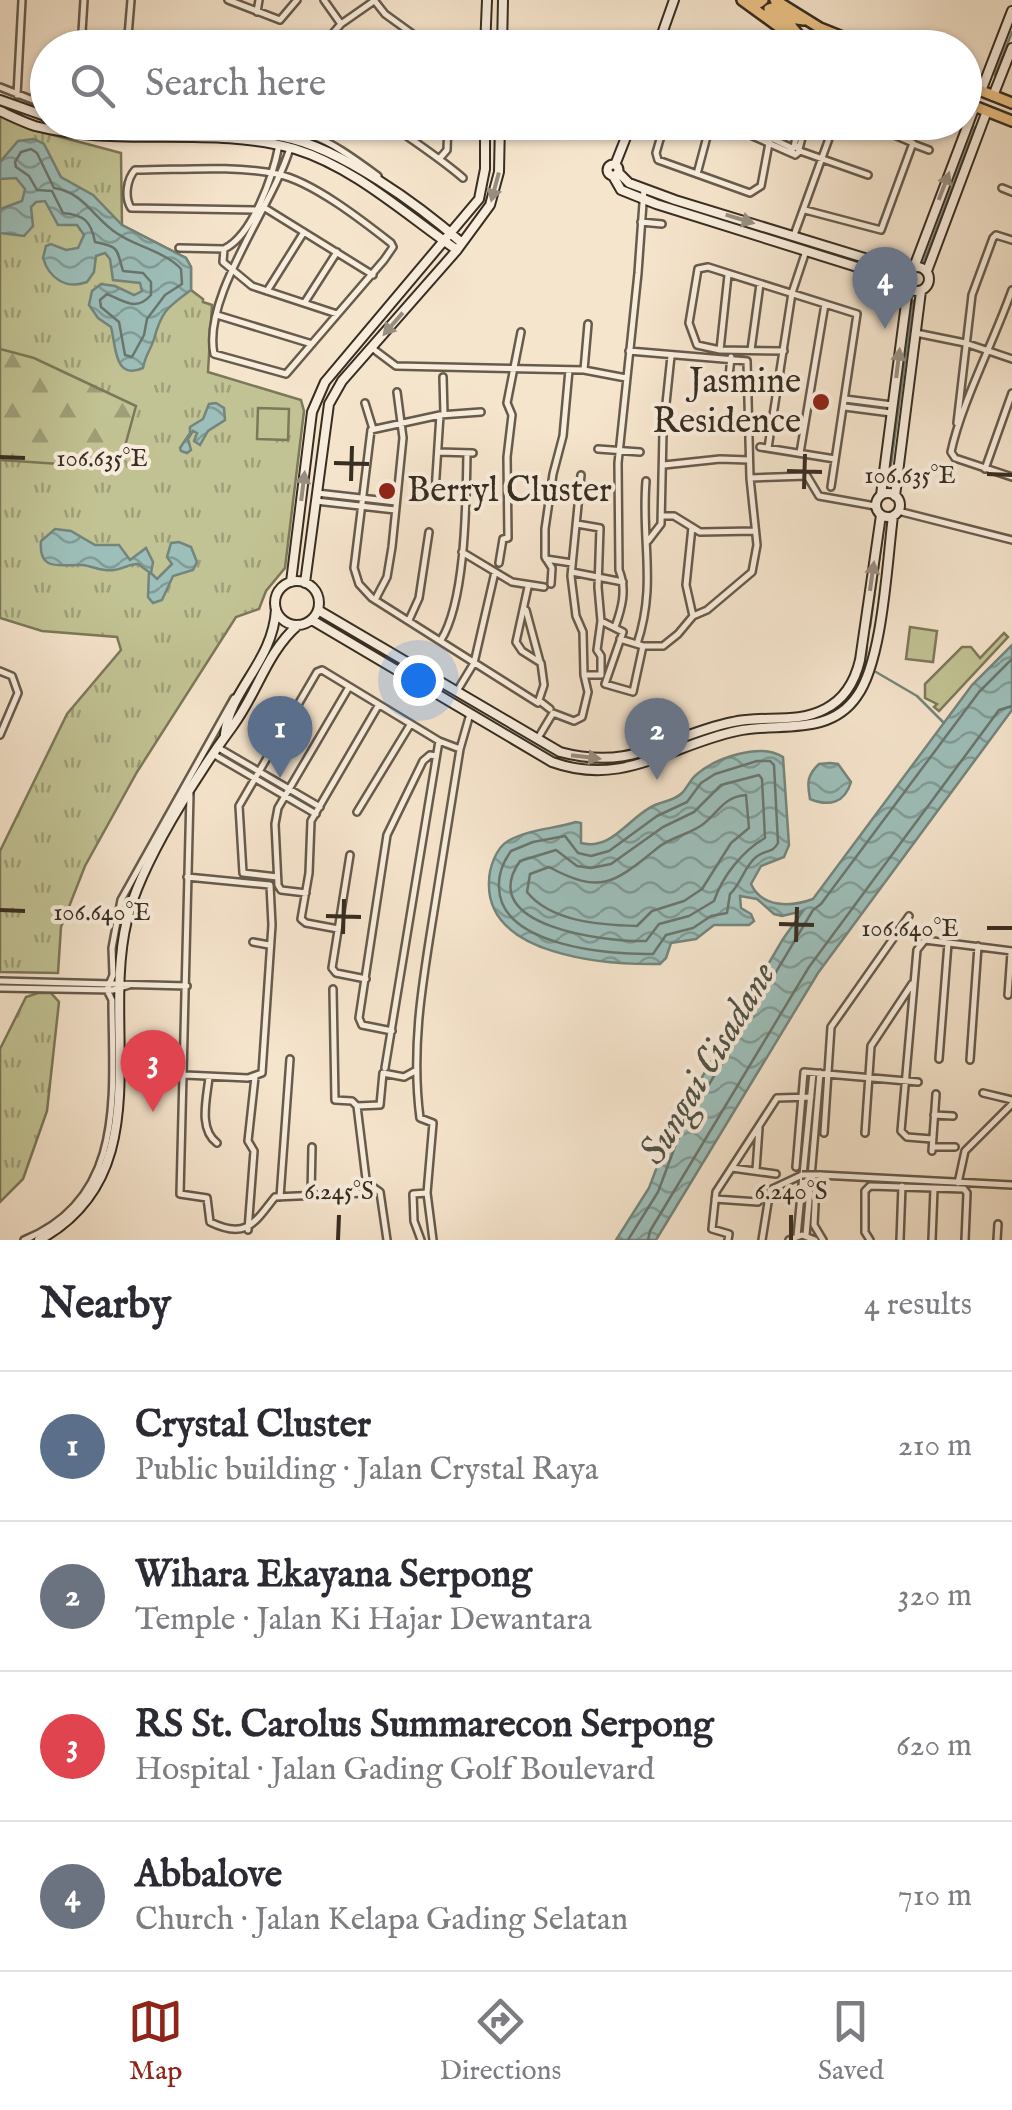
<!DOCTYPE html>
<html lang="en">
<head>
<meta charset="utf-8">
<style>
  :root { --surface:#fff; --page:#f7f7f7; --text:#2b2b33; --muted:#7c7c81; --line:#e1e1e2; --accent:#8f2418 }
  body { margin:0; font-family:"IM FELL English",serif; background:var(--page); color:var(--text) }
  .you { position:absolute; left:418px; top:680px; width:35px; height:35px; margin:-25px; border:8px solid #fff; border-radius:50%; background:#1a73e8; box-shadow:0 0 0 15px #1a73e833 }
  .badge { display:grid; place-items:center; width:65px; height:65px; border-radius:50%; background:var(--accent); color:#fff; font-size:32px; font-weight:700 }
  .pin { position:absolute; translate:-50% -82px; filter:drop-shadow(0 2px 5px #0008) }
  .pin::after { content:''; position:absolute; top:52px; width:35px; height:30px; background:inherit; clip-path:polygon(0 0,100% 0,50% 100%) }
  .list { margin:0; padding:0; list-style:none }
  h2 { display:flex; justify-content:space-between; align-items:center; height:130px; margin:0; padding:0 40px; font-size:42px }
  h2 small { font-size:32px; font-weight:400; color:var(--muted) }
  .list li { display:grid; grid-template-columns:65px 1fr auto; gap:30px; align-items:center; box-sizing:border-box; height:150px; padding:0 40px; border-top:2px solid var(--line) }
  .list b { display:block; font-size:38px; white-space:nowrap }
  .list p { margin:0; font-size:32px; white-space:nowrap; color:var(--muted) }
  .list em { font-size:32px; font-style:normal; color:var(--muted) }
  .icon { flex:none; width:55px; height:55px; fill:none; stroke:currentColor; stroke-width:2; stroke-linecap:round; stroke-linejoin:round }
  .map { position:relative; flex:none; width:1012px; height:1240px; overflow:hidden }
  .search { position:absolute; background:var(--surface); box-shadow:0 2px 8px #0004; left:30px; right:30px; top:30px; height:110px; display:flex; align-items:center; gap:25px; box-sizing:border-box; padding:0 35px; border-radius:55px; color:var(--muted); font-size:38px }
  .sheet { height:730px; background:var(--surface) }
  nav { display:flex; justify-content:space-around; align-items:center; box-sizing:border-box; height:140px; border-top:2px solid var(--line); background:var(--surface); font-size:28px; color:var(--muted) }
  nav a { display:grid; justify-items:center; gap:5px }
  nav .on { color:var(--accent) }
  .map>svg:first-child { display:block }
  .grass { fill:url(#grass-tufts); stroke:#7c785a; stroke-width:2.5 }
  .forest { fill:url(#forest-firs); stroke:#7c785a; stroke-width:2.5 }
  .park { fill:#c2c394; stroke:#7c785a; stroke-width:2.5 }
  .water { fill:url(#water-waves); stroke:#74857d; stroke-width:2.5 }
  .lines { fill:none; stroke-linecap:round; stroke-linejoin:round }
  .shore { stroke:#6a766e; stroke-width:2.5 }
  .stream { stroke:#74857d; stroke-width:2.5 }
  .street-casing { stroke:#675b4c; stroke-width:10 }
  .secondary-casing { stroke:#372d21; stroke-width:12 }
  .primary-casing { stroke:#372d21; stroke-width:14 }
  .street { stroke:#f9eede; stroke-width:5 }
  .secondary { stroke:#f9eede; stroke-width:8 }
  .primary { stroke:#ebc286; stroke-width:9 }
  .street-bridge-casing { stroke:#675b4c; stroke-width:10; stroke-linecap:butt }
  .street-bridge { stroke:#f9eede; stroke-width:5 }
  .oneway { fill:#988e80 }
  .ticks { fill:none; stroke:#372d21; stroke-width:4 }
  .poi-dot { fill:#8f2418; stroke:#f9eede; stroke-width:4 }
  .labels { text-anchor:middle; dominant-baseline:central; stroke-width:8; stroke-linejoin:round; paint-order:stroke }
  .poi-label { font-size:35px; fill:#372d21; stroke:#f9eede; text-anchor:end }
  .water-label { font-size:38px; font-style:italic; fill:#505247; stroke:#f9eede }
  .ticks-label { font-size:25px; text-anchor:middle; fill:#372d21; stroke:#f9eede; stroke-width:8; stroke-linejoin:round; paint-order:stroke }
</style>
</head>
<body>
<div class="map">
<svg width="1012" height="1240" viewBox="0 0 1012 1240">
  <defs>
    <pattern id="grass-tufts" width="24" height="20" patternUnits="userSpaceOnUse" patternTransform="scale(2.5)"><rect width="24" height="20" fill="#c2c394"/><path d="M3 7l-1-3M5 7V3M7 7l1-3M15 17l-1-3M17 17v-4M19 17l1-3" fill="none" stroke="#9e9f78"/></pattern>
    <pattern id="forest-firs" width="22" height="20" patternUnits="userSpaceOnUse" patternTransform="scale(2.5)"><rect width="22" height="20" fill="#c2c394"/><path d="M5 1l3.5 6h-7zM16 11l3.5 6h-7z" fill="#9e9f78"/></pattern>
    <pattern id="water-waves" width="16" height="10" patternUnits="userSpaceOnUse" patternTransform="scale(2.5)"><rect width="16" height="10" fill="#9dbfba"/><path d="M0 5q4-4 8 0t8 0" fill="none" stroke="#819c97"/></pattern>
  </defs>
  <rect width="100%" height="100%" fill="#f6e5cd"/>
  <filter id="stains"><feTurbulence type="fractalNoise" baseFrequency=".002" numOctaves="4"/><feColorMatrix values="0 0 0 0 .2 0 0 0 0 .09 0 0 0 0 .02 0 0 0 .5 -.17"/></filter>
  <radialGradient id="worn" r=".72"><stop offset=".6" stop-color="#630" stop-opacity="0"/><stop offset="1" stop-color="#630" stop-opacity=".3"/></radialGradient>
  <path class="grass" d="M0 115 42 132 121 153 122 225 186 258 191 267V290L203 299V302L212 305 208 372 301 400 304 411 285 568 266 591 259 609 236 617 137 772 85 866 61 927 58 973 0 972V851L67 714 121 650 117 637 42 631 0 618Z
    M38 993H51L59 1002 47 1111 23 1179 0 1202V1049L26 997Z"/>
  <path class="forest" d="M0 349 34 358 136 406 119 468 0 460Z"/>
  <path class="park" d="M258 408 289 409 288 440 257 439Z
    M910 627 937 631 933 662 906 659Z
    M1004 633 1008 637 939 711 934 707 937 704 925 698V684L962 647H971L980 658Z"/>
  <path class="water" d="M34 139 44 144 61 177 93 195 122 225 186 258 191 267V290C167 308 162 310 154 339 151 349 145 356 143 368 114 381 116 346 111 327L98 318 89 305 92 291 101 284 115 286 134 295 142 291 140 283 113 280 110 259 105 253 96 256 94 272 87 282C66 290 49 278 43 258L46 246 51 244 66 250 78 248 84 235 77 225H58L45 201 36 202 31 207 33 226 24 236 0 233V209L22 201 25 189 16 178 0 179V162L18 141Z
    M216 403 224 408 225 420 208 431 200 445 194 441 197 433 193 431 188 439 191 450 187 453 181 451 180 448 190 433V427L203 419 209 404Z
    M55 529 71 531 95 545H119L130 560 146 548 153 562 151 573 157 579 172 564 167 557 171 543 179 542 191 547 197 562 193 570 173 576 162 600 153 603 148 597 149 572 138 564C128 564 124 569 114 570 103 572 93 566 82 565 62 564 38 573 41 541Z
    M1012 645V710L818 973 656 1240H616L649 1188 671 1130 783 939 803 911 782 916 774 914 757 899 740 896 741 908 751 914 754 921 749 925H714L696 939 671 943 666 958 660 964C606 965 486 956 489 882 489 868 496 848 508 841 529 829 554 829 576 822L581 823V843C612 851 628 818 653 806 663 801 674 801 682 793 687 788 690 780 696 775 715 758 761 742 783 757L789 845 784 857 761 866 751 884C762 908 791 907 813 899L972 685Z
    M830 763 838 764 851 782C845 803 829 807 810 799 807 783 807 775 819 764Z"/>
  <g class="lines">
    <path class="shore" d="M31 149 37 153 54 188C84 192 94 219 118 234 137 247 166 252 181 269L182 284 165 295 147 319 144 335 132 357 125 355 119 322 101 307 100 300 107 294C124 301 136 312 151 295V282L143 273 123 271C116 248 120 247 95 242 91 221 84 215 63 213L52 191 37 190 29 176 16 167 15 162 21 152Z
      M757 761H770L774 765 778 843C772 854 766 849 756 857 744 867 741 884 730 894L727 913 711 916 693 928 666 935 653 954C609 955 501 946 499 888 498 874 503 862 511 851L533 842 565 836 578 853 591 856 609 851 657 816 687 802 701 783 715 774Z
      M759 775 762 779 765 838C742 851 722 877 714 901L689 916 659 924 646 941C607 942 474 927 520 861L556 850 577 866 591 868 611 864 663 827 694 812 721 785Z
      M746 795 749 828 731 843 702 889 684 901 652 911 637 926C601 925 551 922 527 892L530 874 549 867C603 896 615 882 660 846 673 837 689 834 702 825 719 812 723 797 746 795Z
      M628 1240 658 1192 680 1133 813 910 821 904 979 692 1012 659
      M648 1240 650 1231 809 967 999 710 1012 706"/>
    <path class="stream" d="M995 75 1012 32
      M923 264 975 127
      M888 487 913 301
      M870 627 883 531
      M865 662 867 647
      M876 672 917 696 944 723"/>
    <g class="street-casing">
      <path id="street" d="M228 0 280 20 297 0
        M324 0 341 24
        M374 0 385 14 432 48
        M257 12 259 0
        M336 30 360 48
        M81 48 84 0
        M127 48 131 0
        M320 48 341 24 374 1
        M692 48 696 42H708L716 48
        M0 87 48 106
        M17 95 22 0
        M235 122C306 127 321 134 378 176
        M387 122C413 141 440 158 463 178
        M665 122 656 153 658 160 750 193 761 186 773 122
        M721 122 793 154
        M737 122 792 148
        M290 138 293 122
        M913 144 929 150
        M279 145C273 176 253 235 224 249L223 262 252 286 337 314
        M796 146 800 151 795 155 791 150Z
        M794 147 799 122
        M799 149 806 122
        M800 151 868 175
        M440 158 447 150 448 122
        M697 174 709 129
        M1002 188 1012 192
        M265 208 373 275
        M255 210 131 208C124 197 127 179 135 170 181 170 232 165 277 174 312 181 363 221 391 243L393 247 384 260 286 374 214 354C202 296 273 206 290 148
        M805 210 881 230 913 143 863 122
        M641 222 662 224
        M794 235 835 122
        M179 248 224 249
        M1012 290C994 341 961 404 951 452L955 458 1012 477
        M267 291 304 232
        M305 302 337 252
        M217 315 312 344
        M916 333 965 343 1012 359
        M372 348 396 366 584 370 626 378
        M720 350 728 275
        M751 350 760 284
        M784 351 720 350 697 345 689 323 698 269 708 267 857 314 831 487
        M584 370 588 324
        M443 377 444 414
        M757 383 778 386
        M728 387 731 357
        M845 399 892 405
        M365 403 373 429
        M845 407 891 413
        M481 412 440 415 371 430 354 568 359 584 372 598 538 703 544 685 541 663 522 651 516 642 528 587
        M957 423 972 295 993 238 996 235 1012 240
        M760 447 835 459
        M768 448 792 293 806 251
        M598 449 640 452
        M438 452 473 453
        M800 453 825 304
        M664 465 720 459 749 460
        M985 469 1012 393
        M581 475 571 576 576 616 583 632 584 675
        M750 478 807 476 819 496 875 506
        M435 492 440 415
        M317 493 396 502
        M316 501 395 510
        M898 511 1012 540
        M663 516H674L700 532 755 531
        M692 527 686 585 693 616
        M648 541 661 524 663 432 671 356
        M462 552 512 582 544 587
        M546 559 572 563
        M499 563 503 539 508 538 507 457 512 415 507 403 521 332
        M572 572 623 582
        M551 584 552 568 545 557V529L553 474 563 436 569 370
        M375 600 387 577 392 547 403 438 397 392
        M526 610 540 662
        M409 620 419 598 429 532
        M601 621 623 632 605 684 633 692 643 646
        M615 627C622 608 627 589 619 570L618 463 638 273 644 189
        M620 639 643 646H663L678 634 693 616 707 610 752 572 757 545 750 478 747 361 629 351
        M441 640C466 600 466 502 467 454
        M637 644C657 584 641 541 646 481
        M0 671 12 676 18 693 0 735
        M457 691 474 663 495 572
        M541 702 550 709
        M538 738 553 713 574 721 582 717 588 692 584 675H601V656L597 650 601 621 598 587 600 528 577 524
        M217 747 320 807
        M213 754 316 814
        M190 794 180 1194 207 1198 210 1222C247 1240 255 1222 275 1197L364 1193 366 1179 357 1106
        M357 812 410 725
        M350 855 332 968 336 973 366 979
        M277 877 243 873 239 806 317 672 322 670 439 741 460 749
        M306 893 281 890 278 885 275 824 278 808 349 687
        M338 929 306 923 301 919 309 873 311 821 378 706
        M253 942 269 945
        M0 981 187 986
        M0 988 113 990 129 985
        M333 989 335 1100 352 1101 357 1106 380 1105 383 1073 404 1077 415 1071
        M1008 995 1011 953
        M392 1031 362 1025 359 1018 387 835 423 761 430 755 436 756
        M939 1059 948 943
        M970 1060 978 946
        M385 1068 439 741
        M185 1075 248 1078 262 1073 272 925 270 885 187 877
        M209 1077C207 1098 198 1129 217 1143
        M983 1093 1012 1100
        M934 1115 953 1116
        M824 1133 831 1027 909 916
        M865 1133 871 1046 912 984
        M932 1139 907 1137 901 1131 917 950 925 940 1012 951
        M933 1147H955
        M932 1151 936 1094
        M796 1167 804 1072 918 1082
        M732 1168 776 1174
        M756 1170 759 1128
        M820 1175 1012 1185
        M366 1182 380 1192 387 1240
        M816 1183 814 1225 823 1240
        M958 1183 965 1151 1012 1104
        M311 1195 312 1147
        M280 1197 290 1059
        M715 1199 758 1202
        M248 1230 254 1151 248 1141 255 1077
        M806 1235 820 1073
        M797 1236 813 1073
        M24 1240C128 1198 112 1091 112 1000L107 990 113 975 112 948 121 900 234 698
        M421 1240 414 1221 413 1194 427 1193
        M433 1240 427 1193 433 1123 420 1118C411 1049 422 985 433 917 442 861 451 805 460 749L470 714
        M728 1240 729 1234 712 1229 716 1192 777 1098 811 1097
        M762 1240 770 1190 802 1175
        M789 1240 802 1235 815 1240
        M870 1240 865 1232V1191L870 1186 964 1189 967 1193 965 1240
        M900 1240 902 1186
        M932 1240 934 1189
        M997 1240 998 1224"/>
    </g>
    <g class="secondary-casing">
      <path id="secondary" d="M485 48 487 0
        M502 48 503 0
        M657 48 674 0
        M981 91 1012 11
        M993 96 1012 48
        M0 100 48 117
        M0 111C11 116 23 122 35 126 120 148 211 125 295 149 354 167 406 215 457 250
        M84 122C150 130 219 123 284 137 340 148 419 205 462 243
        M607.5 170a5.5 5.5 0 1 1 11 0a5.5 5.5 0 1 1-11 0Z
        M615 165 632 122
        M618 172 629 183 675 200 907 271
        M613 176 621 190 656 204 905 282
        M905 279a12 12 0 1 1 24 0a12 12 0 1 1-24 0Z
        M914 267 975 106
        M927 271 987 111
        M876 505a12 12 0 1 1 24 0a12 12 0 1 1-24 0Z
        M881 495 908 288
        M895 496 921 291
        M275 603a22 22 0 1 1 44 0a22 22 0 1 1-44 0Z
        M291 582 312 412 325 382 479 199 485 169V122
        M305 583 329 404 342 381 457 250 490 205 499 172 500 122
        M318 610 560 752C635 772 665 736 733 722 762 715 798 724 825 709 845 699 855 681 860 660L881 515
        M312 620 552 762C624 788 670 745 737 731 779 722 829 737 857 696 883 660 887 562 893 516
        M225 734C230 689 273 662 276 609
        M39 1240C162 1173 100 1030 127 920 140 864 198 773 232 727 257 694 266 653 298 625"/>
    </g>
    <g class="primary-casing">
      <path id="primary" d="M742 0 786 32 820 48
        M753 0 759 3 763 0
        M775 0 820 28 870 48
        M801 38 791 26 770 14 769 9 775 7 790 18 804 20
        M964 84 1012 103
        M964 102 1012 121"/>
    </g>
    <use href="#street" class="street"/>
    <use href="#secondary" class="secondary"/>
    <use href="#primary" class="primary"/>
    <g class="street-bridge-casing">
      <path id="street-bridge" d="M802 1175H820"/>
    </g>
    <use href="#street-bridge" class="street-bridge"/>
  </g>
  <defs><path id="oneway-solid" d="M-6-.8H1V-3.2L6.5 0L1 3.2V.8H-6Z" transform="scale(2.5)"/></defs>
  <g class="oneway">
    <use href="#oneway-solid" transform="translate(944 186) rotate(-69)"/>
    <use href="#oneway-solid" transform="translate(495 187) rotate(105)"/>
    <use href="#oneway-solid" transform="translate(740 219) rotate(17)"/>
    <use href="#oneway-solid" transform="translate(393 324) rotate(131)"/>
    <use href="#oneway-solid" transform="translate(898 363) rotate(-83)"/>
    <use href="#oneway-solid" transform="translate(303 486) rotate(-83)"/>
    <use href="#oneway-solid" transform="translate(872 576) rotate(-82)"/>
    <use href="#oneway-solid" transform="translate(586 757) rotate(7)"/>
  </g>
  <path class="ticks" d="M0 457 25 458M334 463 369 464M787 471 822 472M987 474 1012 475M351 481 352 446M804 489 805 454M0 910 25 911M326 916 361 917M779 924 814 925M987 928H1012M343 934 344 899M796 942 797 907M338 1240 339 1215M791 1240V1215"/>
  <g class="poi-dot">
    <circle cx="821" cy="402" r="10"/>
    <circle cx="387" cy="491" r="10"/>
  </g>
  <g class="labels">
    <g class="poi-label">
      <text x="801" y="382">Jasmine<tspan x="801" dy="40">Residence</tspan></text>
      <text x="407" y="491" text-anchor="start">Berryl Cluster</text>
    </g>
    <g class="water-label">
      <text transform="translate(709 1064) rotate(-59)">Sungai Cisadane</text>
    </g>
  </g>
  <g class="ticks-label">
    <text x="102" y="466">106.635°E</text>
    <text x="910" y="483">106.635°E</text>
    <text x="102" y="920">106.640°E</text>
    <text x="910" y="936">106.640°E</text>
    <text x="339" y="1199">6.245°S</text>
    <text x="791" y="1199">6.240°S</text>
  </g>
  <rect width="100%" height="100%" filter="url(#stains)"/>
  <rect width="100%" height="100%" fill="url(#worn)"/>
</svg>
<div class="you"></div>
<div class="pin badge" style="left:280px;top:778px;background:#5c6f8a">1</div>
<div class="pin badge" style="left:657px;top:780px;background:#6b7280">2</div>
<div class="pin badge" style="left:153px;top:1112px;background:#e0444e">3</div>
<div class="pin badge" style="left:885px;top:329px;background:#6b7280">4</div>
<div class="search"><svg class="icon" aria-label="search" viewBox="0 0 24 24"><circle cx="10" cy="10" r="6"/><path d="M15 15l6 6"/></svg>Search here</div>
</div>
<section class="sheet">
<h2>Nearby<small>4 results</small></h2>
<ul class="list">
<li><span class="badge" style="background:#5c6f8a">1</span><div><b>Crystal Cluster</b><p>Public building · Jalan Crystal Raya</p></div><em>210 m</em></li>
<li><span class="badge" style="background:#6b7280">2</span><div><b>Wihara Ekayana Serpong</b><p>Temple · Jalan Ki Hajar Dewantara</p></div><em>320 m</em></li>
<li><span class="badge" style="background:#e0444e">3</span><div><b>RS St. Carolus Summarecon Serpong</b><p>Hospital · Jalan Gading Golf Boulevard</p></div><em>620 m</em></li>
<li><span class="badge" style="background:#6b7280">4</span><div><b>Abbalove</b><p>Church · Jalan Kelapa Gading Selatan</p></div><em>710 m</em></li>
</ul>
</section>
<nav>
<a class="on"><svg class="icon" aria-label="map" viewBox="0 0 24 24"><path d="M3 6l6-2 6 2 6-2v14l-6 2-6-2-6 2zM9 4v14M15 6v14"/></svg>Map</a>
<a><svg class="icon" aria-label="directions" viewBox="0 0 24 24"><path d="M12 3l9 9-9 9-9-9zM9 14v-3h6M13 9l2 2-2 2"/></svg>Directions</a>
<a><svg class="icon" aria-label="saved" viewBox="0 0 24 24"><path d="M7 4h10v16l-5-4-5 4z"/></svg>Saved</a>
</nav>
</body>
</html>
